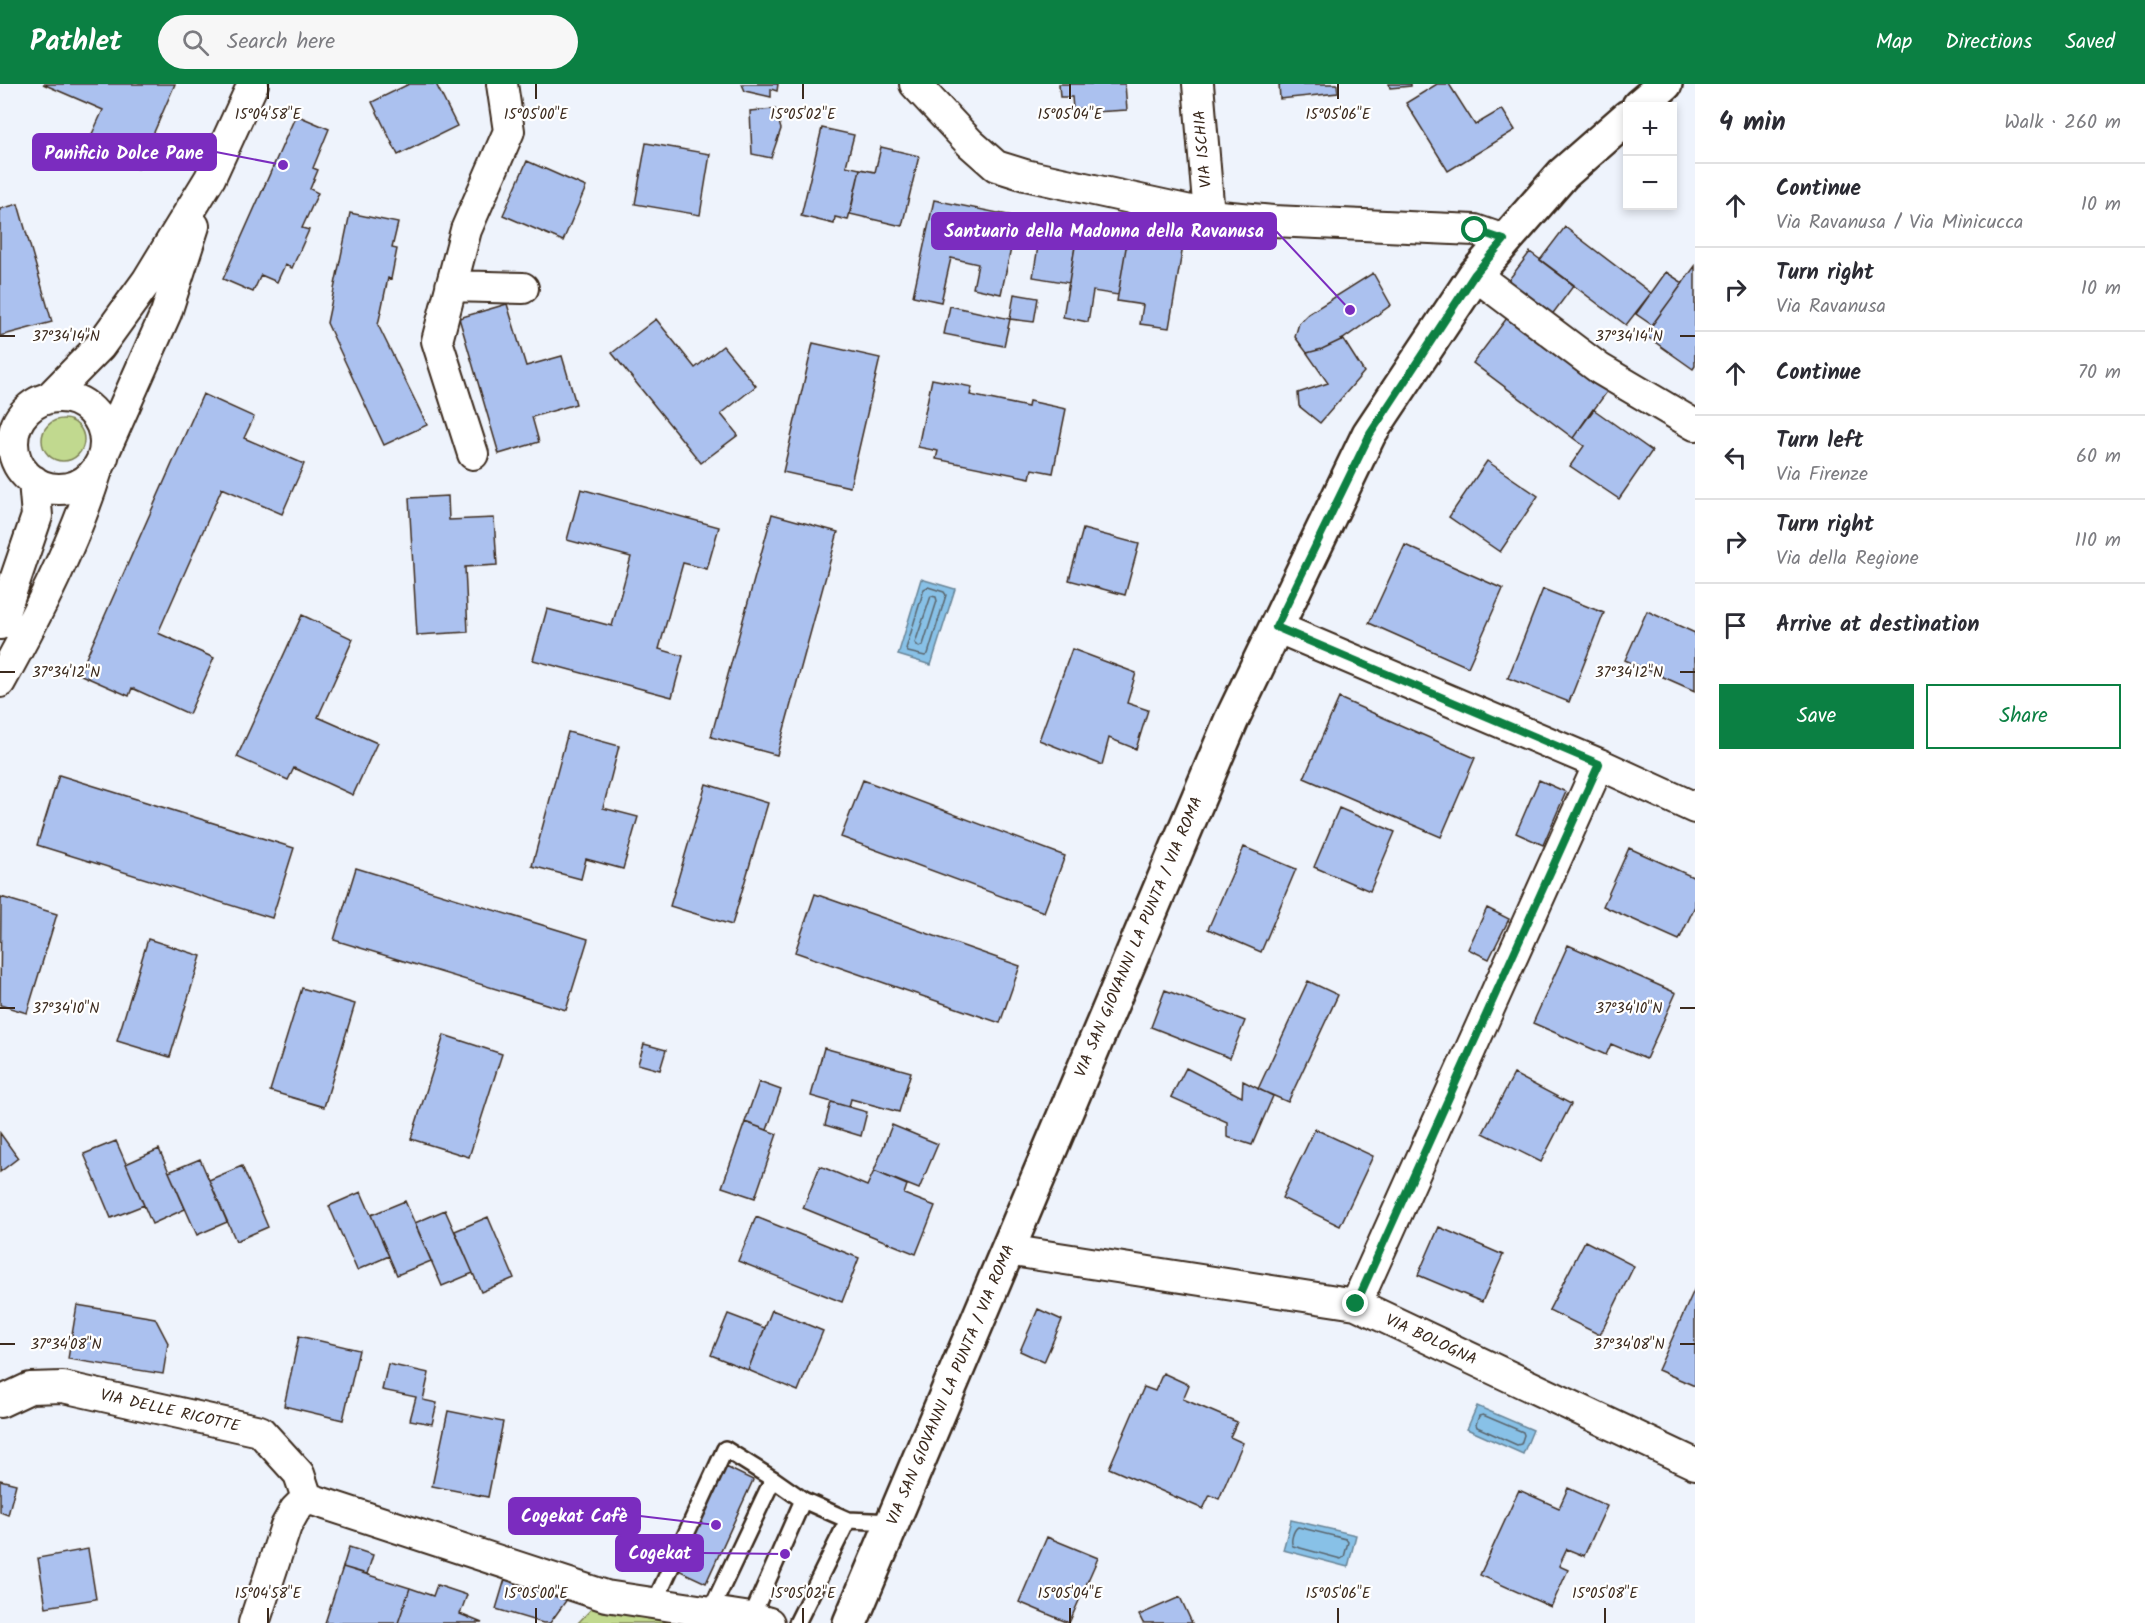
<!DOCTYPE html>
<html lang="en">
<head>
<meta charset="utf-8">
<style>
  :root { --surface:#fff; --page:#f7f7f7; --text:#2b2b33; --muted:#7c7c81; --line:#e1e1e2; --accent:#0b8043 }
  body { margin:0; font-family:Kalam,sans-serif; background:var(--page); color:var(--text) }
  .controls { position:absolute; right:18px; top:18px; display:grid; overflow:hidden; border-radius:0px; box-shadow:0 3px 9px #0003 }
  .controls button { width:54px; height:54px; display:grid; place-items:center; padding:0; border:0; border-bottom:2px solid var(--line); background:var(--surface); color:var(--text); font:30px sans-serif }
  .stop { position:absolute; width:18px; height:18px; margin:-14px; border:4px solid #0b8043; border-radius:50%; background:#fff }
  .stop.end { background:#0b8043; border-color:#fff; box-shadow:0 2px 6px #0008 }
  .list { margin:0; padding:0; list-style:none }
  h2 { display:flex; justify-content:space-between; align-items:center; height:78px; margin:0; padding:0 24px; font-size:26px }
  h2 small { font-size:20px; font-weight:400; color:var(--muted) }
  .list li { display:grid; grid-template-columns:39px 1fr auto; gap:18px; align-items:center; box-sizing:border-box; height:84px; padding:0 24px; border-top:2px solid var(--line) }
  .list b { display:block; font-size:22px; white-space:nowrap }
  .list p { margin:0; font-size:20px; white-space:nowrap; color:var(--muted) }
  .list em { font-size:20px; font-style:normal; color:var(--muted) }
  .actions { display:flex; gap:12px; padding:18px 24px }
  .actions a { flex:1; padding:14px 0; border:2px solid var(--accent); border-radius:0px; text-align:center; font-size:21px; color:var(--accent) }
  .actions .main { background:var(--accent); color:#fff }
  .icon { flex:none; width:33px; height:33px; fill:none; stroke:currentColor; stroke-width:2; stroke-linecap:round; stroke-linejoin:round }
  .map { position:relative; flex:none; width:1695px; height:1539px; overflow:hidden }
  header { display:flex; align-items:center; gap:36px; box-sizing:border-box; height:84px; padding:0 30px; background:var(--accent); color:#fff }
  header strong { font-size:28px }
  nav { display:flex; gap:33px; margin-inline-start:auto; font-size:21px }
  .search { width:420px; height:54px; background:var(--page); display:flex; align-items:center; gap:15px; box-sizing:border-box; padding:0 21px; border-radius:33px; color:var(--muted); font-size:22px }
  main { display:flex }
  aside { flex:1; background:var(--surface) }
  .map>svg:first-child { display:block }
  .green { fill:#c1d98f; stroke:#7e8256; stroke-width:1.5 }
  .water { fill:#88c1e7; stroke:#698597; stroke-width:1.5 }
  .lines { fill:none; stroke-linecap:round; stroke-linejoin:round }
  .shore { stroke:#5a666e; stroke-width:1.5 }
  .building { fill:#abc1ef; stroke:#3b2a1e; stroke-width:1.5 }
  .lane-casing { stroke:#3b2a1e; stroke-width:20 }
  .street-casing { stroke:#3b2a1e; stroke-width:34 }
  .secondary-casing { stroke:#3b2a1e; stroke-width:38 }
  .lane { stroke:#fff; stroke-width:15 }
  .street { stroke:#fff; stroke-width:30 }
  .secondary { stroke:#fff; stroke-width:33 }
  .route { stroke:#0b8043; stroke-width:8 }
  .ticks { fill:none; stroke:#3b2a1e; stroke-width:2 }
  .labels { text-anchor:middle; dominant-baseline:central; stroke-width:4.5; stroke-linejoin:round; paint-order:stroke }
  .street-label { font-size:16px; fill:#3b2a1e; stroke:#fff }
  .ticks-label { font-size:15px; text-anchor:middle; fill:#3b2a1e; stroke:#fff; stroke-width:4.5; stroke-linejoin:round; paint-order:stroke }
  .leader { fill:none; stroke:#7b2cbf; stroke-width:2 }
  .callout-dot { fill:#7b2cbf; stroke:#fff; stroke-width:2 }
  .callout { fill:#7b2cbf; stroke:#7b2cbf; stroke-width:2 }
  .callout-label { font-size:18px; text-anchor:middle; font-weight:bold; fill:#fff }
</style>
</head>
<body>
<header>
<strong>Pathlet</strong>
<div class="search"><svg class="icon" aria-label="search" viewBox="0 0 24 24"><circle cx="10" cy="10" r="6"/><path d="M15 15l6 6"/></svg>Search here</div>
<nav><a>Map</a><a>Directions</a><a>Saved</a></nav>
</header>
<main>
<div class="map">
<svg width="1695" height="1539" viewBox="0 0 1695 1539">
  <rect width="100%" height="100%" fill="#eef3fc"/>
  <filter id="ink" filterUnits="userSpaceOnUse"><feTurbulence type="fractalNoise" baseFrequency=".0167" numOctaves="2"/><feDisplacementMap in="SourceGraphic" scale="12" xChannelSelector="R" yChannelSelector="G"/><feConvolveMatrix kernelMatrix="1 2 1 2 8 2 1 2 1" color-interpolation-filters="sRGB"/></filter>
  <g filter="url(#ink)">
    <path class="green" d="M42 356a21 21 0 1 1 42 0a21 21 0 1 1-42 0Z
      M596 1520 683 1539H578Z"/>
    <path class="water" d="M921 495 955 505 931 581 898 571Z
      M1477 1322 1533 1346 1523 1370 1467 1345Z
      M1291 1436 1356 1451 1348 1483 1283 1466Z"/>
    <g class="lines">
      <path class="shore" d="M928 503 944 508 946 511 928 570 925 572 908 568 906 565 924 505Z
        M931 512 936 513 937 517 923 561 919 563 915 559Z
        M1483 1331 1523 1348 1524 1351 1521 1360 1517 1361 1477 1343 1476 1340 1479 1332Z
        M1298 1443 1346 1455 1348 1458 1344 1473 1341 1475 1293 1462C1290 1458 1293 1446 1298 1443Z"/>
    </g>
    <path class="building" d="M43 0H175L138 85 86 63 103 26Z
      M409 0H436L457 42 398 71 372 18Z
      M742 0H778L777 7 771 5V13L745 7Z
      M1059 0H1125L1127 26 1094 28 1093 23 1073 25 1072 13H1060Z
      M1279 0H1337L1338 9 1280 15Z
      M1389 0H1411V2L1390 4Z
      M1437 0H1449L1475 41 1502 25 1515 46 1448 87 1406 19Z
      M775 25 781 45 771 74 752 70 750 27Z
      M296 31 329 45 313 84 318 86 310 105 318 109 302 144 309 146 292 184 285 181 277 198 261 191 253 208 223 195Z
      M822 44 854 51 846 82 860 85 848 136 835 133 834 140 801 132Z
      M646 59 710 70 700 131 635 120Z
      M881 63 919 72 902 142 850 130 860 85 875 88Z
      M527 77 586 103 563 157 503 131Z
      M934 116 1018 133 1001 210 973 204 978 180 951 174 941 218 913 212Z
      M18 120 52 238 0 252V125Z
      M350 129 398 139 392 164 397 165 391 195 388 194 378 241 427 341 384 361 327 239Z
      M1042 138 1078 144 1069 199 1033 193Z
      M1565 143 1651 209 1626 241 1540 176Z
      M1078 144 1128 152 1118 211 1093 207 1088 238 1063 233Z
      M1128 152 1183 162 1169 244 1140 240 1143 221 1117 217Z
      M1530 168 1574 201 1551 232 1507 198Z
      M1695 182V282L1693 285 1645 251Z
      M1666 188 1683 199 1652 241 1636 230Z
      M1373 189 1391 221 1343 255 1322 265 1307 269 1295 253 1299 239 1308 230Z
      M1014 210 1038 214 1034 238 1010 235Z
      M507 220 526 282 562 272 576 320 532 333 539 358 499 370 459 234Z
      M950 222 1010 235 1004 262 944 250Z
      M1510 230 1609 305 1573 354 1473 279Z
      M656 235 695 284 723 262 756 302 721 330 738 351 701 379 612 269Z
      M1343 255 1364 288 1320 339 1299 322 1298 309 1328 299 1307 269 1322 265Z
      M813 259 880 274 850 403 783 388Z
      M932 295 972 303 970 311 1028 323 1029 317 1066 325 1053 389 1032 385 1030 394 936 375 938 367 918 363Z
      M203 310 254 333 244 354 304 380 282 430 222 404 158 549 214 574 189 630 132 604 129 612 79 590Z
      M1593 325 1652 367 1619 415 1570 382 1584 362 1573 354Z
      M1487 377 1538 412 1500 468 1449 433Z
      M581 405 719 443 707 485 683 479 659 565 683 572 672 613 533 576 547 525 612 542 631 473 567 456Z
      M448 412 449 436 494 434 497 481 465 483 468 548 417 551 409 414Z
      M772 430 838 448 777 671 711 653Z
      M1083 445 1139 460 1125 511 1069 496Z
      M1405 461 1503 505 1468 583 1369 539Z
      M1543 505 1604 529 1569 618 1508 594Z
      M1647 527 1695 549V607L1625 576Z
      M302 531 353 555 318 633 377 659 353 711 294 684 288 696 237 673Z
      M1072 565 1136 589 1127 619 1148 626 1136 665 1109 654 1102 681 1039 656Z
      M1339 614 1475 674 1441 753 1304 694Z
      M568 648 619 662 603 724 638 733 623 785 586 775 581 795 532 782Z
      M59 691 294 764 272 834 37 761Z
      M863 696 1065 772 1044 828 841 753Z
      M1539 696 1566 708 1543 761 1516 749Z
      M706 700 768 719 732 841 670 822Z
      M1339 724 1395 748 1370 807 1314 783Z
      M1244 763 1296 785 1261 868 1208 845Z
      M1629 764 1695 794V822L1679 856 1603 822Z
      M356 784 588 855 566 926 334 856Z
      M815 810 1020 882 1000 939 795 868Z
      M1 813 57 830 27 929 0 921Z
      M1487 824 1509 835 1489 875 1468 865Z
      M148 855 201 872 170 973 117 957Z
      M1568 861 1676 909 1646 975 1611 960 1606 971 1533 939Z
      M1308 897 1338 911 1288 1018 1258 1005Z
      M302 904 355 920 324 1023 270 1007Z
      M1165 906 1245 937 1230 974 1151 943Z
      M444 951 502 970 469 1073 411 1055Z
      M644 960 666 966 660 986 638 980Z
      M824 964 911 988 899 1028 851 1015 849 1023 811 1012Z
      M1186 984 1242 1013 1243 997 1273 1012 1252 1061 1227 1053V1038L1171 1013Z
      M1514 990 1571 1020 1541 1078 1483 1049Z
      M759 998 781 1006 767 1046 745 1038Z
      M831 1018 867 1028 861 1052 825 1041Z
      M745 1038 777 1050 755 1114 722 1103Z
      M892 1041 938 1060 919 1105 874 1087Z
      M1315 1045 1373 1072 1340 1142 1282 1114Z
      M0 1049 18 1074 0 1088Z
      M116 1057 144 1121 111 1134 84 1070Z
      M159 1065 185 1125 152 1140 126 1080Z
      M200 1075 227 1138 197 1151 169 1088Z
      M242 1082 268 1143 236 1157 209 1096Z
      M820 1082 867 1102 874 1087 907 1101 904 1110 935 1122 916 1170 803 1124Z
      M361 1108 389 1172 357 1186 329 1122Z
      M405 1117 431 1177 397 1191 371 1131Z
      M445 1126 473 1189 442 1202 415 1139Z
      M488 1133 514 1194 481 1208 455 1147Z
      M756 1133 859 1174 842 1218 738 1177Z
      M1439 1143 1503 1171 1482 1218 1418 1191Z
      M1585 1157 1634 1182 1600 1251 1549 1226Z
      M1695 1204V1302L1658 1286Z
      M77 1221 155 1234 168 1259 163 1290 68 1275Z
      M1038 1225 1062 1236 1044 1278 1020 1267Z
      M772 1226 823 1247 798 1307 748 1286Z
      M728 1230 765 1244 748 1286 711 1271Z
      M299 1252 359 1266 343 1336 284 1322Z
      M388 1280 429 1289 423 1316 437 1319 432 1340 410 1336 416 1313 382 1306Z
      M1163 1289 1189 1301 1183 1315 1237 1338 1230 1353 1243 1359 1219 1415 1210 1411 1203 1425 1109 1384 1144 1303 1155 1307Z
      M448 1327 503 1338 488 1413 432 1402Z
      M726 1383 753 1396 706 1499 678 1486Z
      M0 1396 16 1400 8 1431 0 1428Z
      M1568 1404 1607 1422 1584 1472 1567 1465 1559 1482 1568 1486 1551 1523 1480 1491 1519 1406 1559 1424Z
      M1047 1453 1098 1474 1069 1539 1019 1518Z
      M349 1463 373 1471 367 1490 343 1483Z
      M88 1465 96 1515 46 1523 38 1474Z
      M343 1483 410 1504 398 1539H325Z
      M505 1495 568 1514 550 1539H543L496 1525Z
      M437 1501 467 1511 460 1530 482 1539H398L410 1504 433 1512Z
      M1180 1513 1192 1539H1143L1139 1531Z"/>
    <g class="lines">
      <g class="lane-casing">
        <path id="lane" d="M654 1520 725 1365 773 1395
          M710 1528 773 1395 803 1416
          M751 1534 803 1416 848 1436 894 1438
          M797 1539 848 1436"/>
      </g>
      <g class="street-casing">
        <path id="street" d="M915 0 970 59 996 82 1025 91 1209 131 1273 137 1475 146 1504 156
          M1198 0 1209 131
          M1475 191 1600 285 1695 341
          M451 202 523 204
          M13 359a46 46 0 1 1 92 0a46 46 0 1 1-92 0Z
          M49 314 100 262 147 197 210 94 253 0
          M105 366 166 229 194 142
          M473 370 437 257 466 146 509 47 502 0
          M0 540 37 432 34 397
          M1276 543 1599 680 1695 724
          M0 598C38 529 75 458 98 383
          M1007 1166 1356 1220 1695 1380
          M1356 1220 1599 680
          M0 1318 30 1304 63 1303 260 1347 299 1390 307 1414
          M307 1414 606 1512 751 1534 769 1539
          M254 1539 286 1442 295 1426 307 1414"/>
      </g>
      <g class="secondary-casing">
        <path id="secondary" d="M1639 22 1665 0
          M850 1539 1231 637 1369 350 1475 191 1563 90 1628 33"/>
      </g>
      <use href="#lane" class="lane"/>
      <use href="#street" class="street"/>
      <use href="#secondary" class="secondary"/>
    </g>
  </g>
  <g class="lines" filter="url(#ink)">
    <path class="route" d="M1356 1220 1599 680 1276 543 1370 350 1475 190 1504 156 1475 146"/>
  </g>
  <path class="ticks" d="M268 0V15M536 0V15M803 0V15M1070 0V15M1338 0V15M0 252H15M1680 252H1695M0 588H15M1680 588H1695M0 924H15M1680 924H1695M0 1260H15M1680 1260H1695M268 1524V1539M536 1524V1539M803 1524V1539M1070 1524V1539M1338 1524V1539M1605 1524V1539"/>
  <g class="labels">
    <g class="street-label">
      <text transform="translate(1203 65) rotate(-95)">VIA ISCHIA</text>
      <text transform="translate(1139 853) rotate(-67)">VIA SAN GIOVANNI LA PUNTA / VIA ROMA</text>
      <text transform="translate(1431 1256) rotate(25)">VIA BOLOGNA</text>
      <text transform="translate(951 1301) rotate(-67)">VIA SAN GIOVANNI LA PUNTA / VIA ROMA</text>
      <text transform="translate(170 1327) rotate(13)">VIA DELLE RICOTTE</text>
    </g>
  </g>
  <g class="ticks-label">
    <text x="268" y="35">15°04'58"E</text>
    <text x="536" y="35">15°05'00"E</text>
    <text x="803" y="35">15°05'02"E</text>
    <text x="1070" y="35">15°05'04"E</text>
    <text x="1338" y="35">15°05'06"E</text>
    <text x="66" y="257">37°34'14"N</text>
    <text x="1629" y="257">37°34'14"N</text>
    <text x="66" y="593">37°34'12"N</text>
    <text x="1629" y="593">37°34'12"N</text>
    <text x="66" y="929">37°34'10"N</text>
    <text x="1629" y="929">37°34'10"N</text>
    <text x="66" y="1265">37°34'08"N</text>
    <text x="1629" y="1265">37°34'08"N</text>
    <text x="268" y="1514">15°04'58"E</text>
    <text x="536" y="1514">15°05'00"E</text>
    <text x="803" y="1514">15°05'02"E</text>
    <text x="1070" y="1514">15°05'04"E</text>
    <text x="1338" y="1514">15°05'06"E</text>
    <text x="1605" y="1514">15°05'08"E</text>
  </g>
  <path class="leader" d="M283 81L216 68M1350 226L1276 147M716 1441L640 1432M785 1470L703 1469"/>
  <g class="callout-dot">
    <circle cx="283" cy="81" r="6"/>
    <circle cx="1350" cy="226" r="6"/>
    <circle cx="716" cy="1441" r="6"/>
    <circle cx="785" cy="1470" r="6"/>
  </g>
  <g class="callout">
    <rect x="33" y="50" width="183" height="36" rx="6"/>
    <rect x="932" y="129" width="344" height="36" rx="6"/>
    <rect x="509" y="1414" width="131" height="36" rx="6"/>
    <rect x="616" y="1451" width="87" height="36" rx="6"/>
  </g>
  <g class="callout-label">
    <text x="124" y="75">Panificio Dolce Pane</text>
    <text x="1104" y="153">Santuario della Madonna della Ravanusa</text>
    <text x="574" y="1438">Cogekat Cafè</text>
    <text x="660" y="1475">Cogekat</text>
  </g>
</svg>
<div class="controls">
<button>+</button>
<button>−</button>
</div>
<div class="stop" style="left:1475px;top:146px"></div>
<div class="stop end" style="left:1356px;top:1220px"></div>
</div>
<aside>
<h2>4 min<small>Walk · 260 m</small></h2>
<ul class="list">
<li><svg class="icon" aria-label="ahead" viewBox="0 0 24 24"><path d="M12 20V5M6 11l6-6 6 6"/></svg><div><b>Continue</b><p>Via Ravanusa / Via Minicucca</p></div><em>10 m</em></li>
<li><svg class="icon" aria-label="right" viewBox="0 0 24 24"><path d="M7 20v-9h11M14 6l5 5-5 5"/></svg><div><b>Turn right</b><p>Via Ravanusa</p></div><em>10 m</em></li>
<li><svg class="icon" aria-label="ahead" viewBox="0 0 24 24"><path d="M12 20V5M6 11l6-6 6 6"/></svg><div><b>Continue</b></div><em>70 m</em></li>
<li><svg class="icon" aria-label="left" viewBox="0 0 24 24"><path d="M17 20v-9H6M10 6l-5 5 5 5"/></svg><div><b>Turn left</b><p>Via Firenze</p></div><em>60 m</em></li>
<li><svg class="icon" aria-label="right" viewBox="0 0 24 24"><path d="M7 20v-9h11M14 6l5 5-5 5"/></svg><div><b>Turn right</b><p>Via della Regione</p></div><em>110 m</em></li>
<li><svg class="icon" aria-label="arrive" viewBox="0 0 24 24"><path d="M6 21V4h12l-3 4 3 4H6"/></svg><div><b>Arrive at destination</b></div></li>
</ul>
<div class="actions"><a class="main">Save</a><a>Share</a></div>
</aside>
</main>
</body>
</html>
